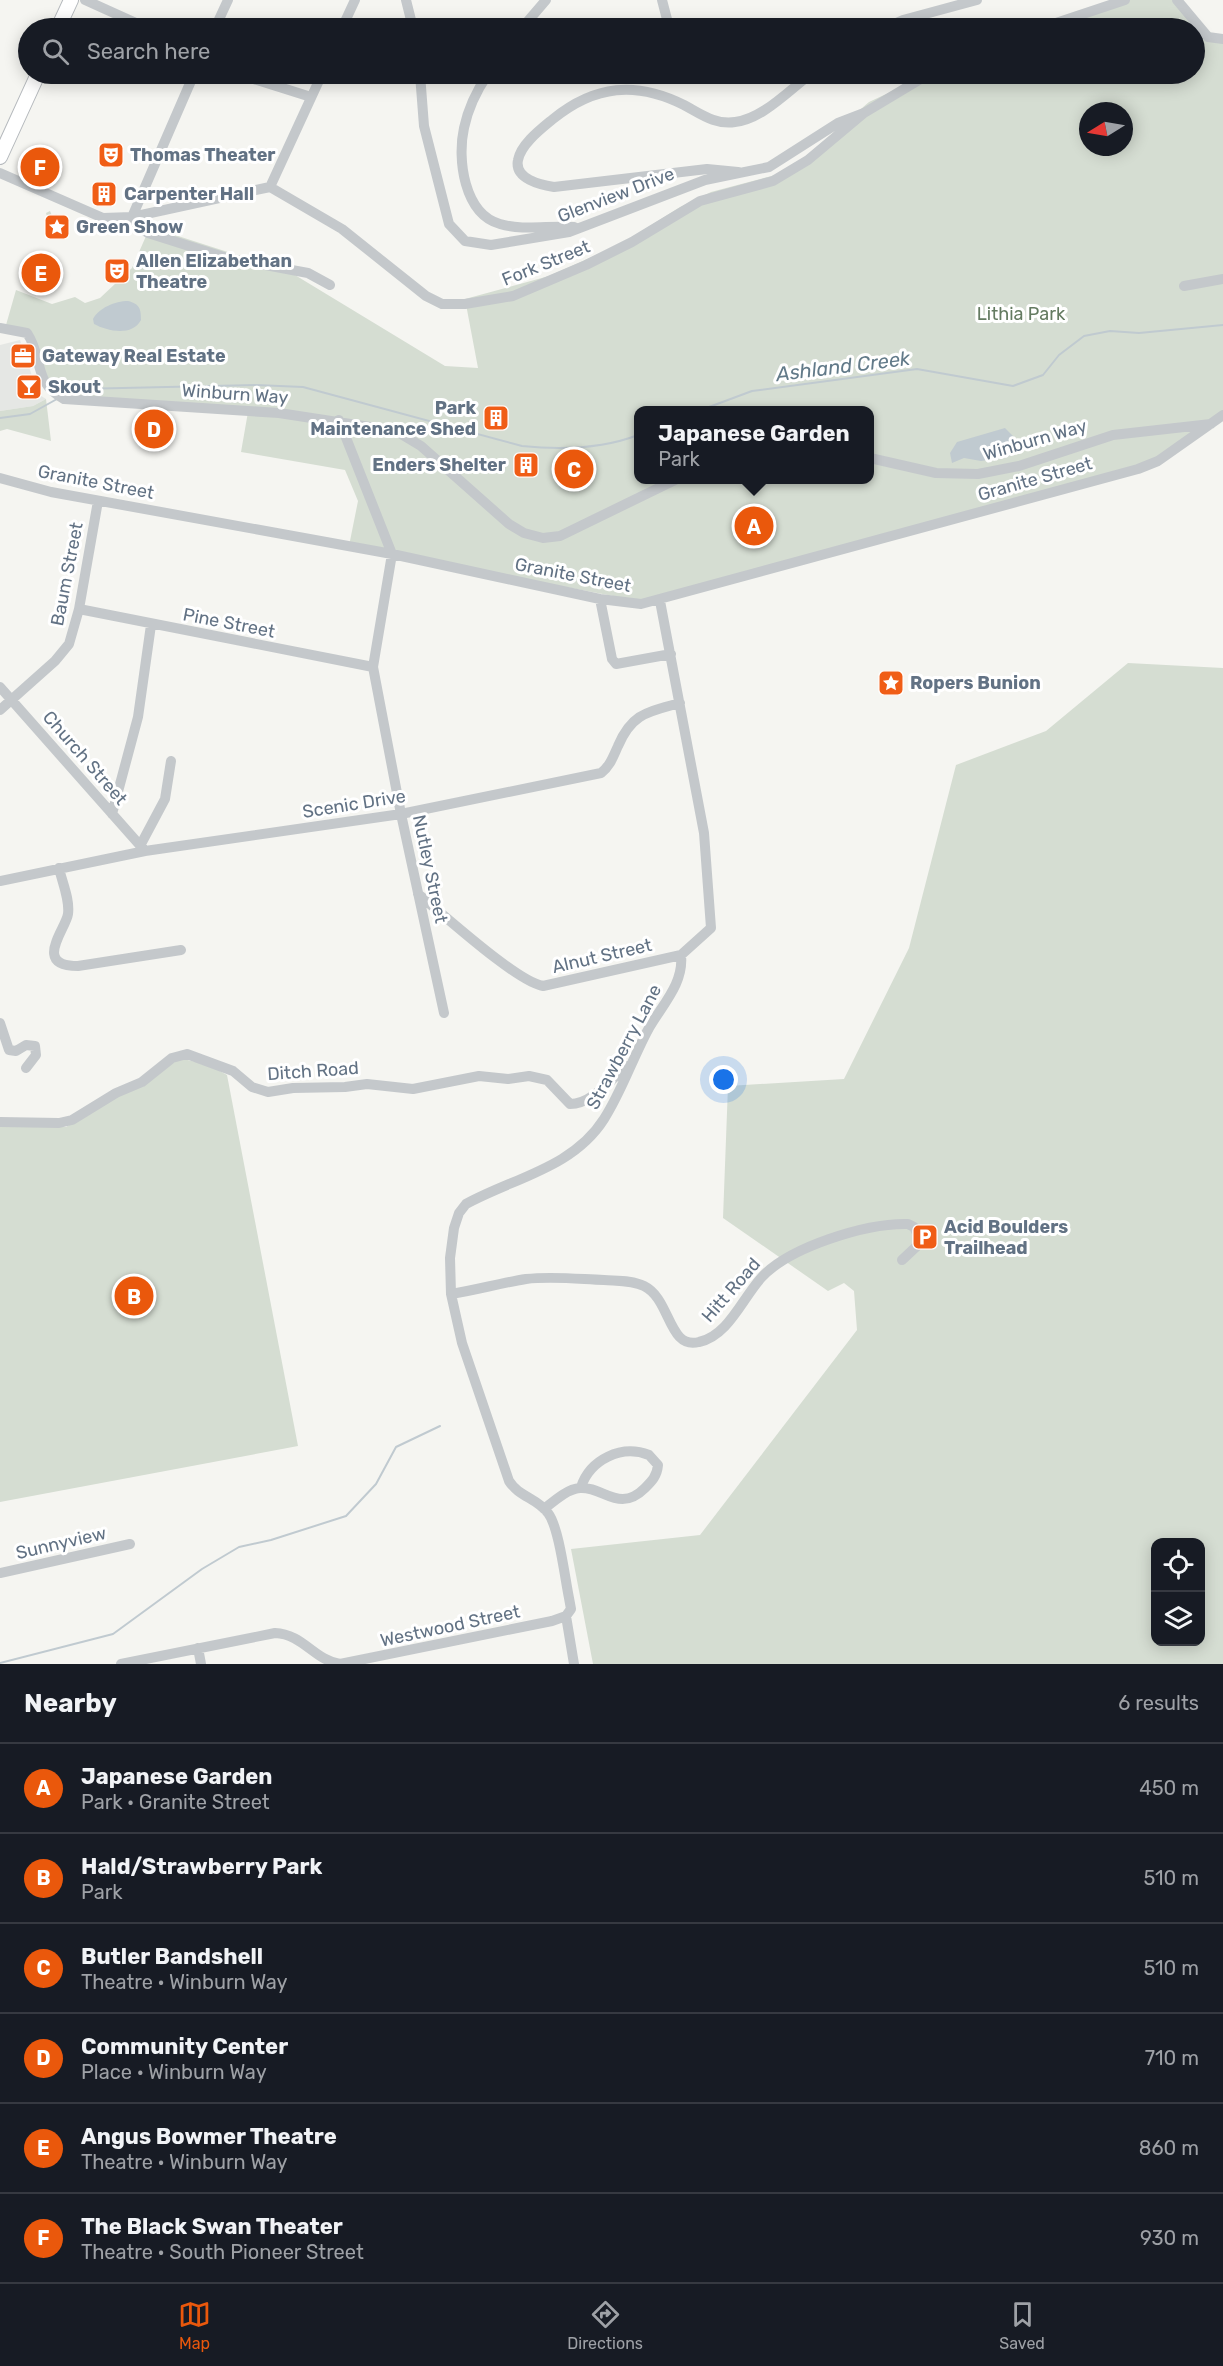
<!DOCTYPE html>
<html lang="en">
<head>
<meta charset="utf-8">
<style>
  :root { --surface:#171b24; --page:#20242c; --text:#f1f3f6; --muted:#9ea1a6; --line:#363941; --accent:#ea580c }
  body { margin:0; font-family:Rubik,sans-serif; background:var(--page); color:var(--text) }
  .controls { position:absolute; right:18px; bottom:18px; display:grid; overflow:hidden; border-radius:12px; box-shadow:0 3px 15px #0003 }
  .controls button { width:54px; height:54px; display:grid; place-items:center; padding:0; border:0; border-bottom:2px solid var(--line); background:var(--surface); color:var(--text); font:30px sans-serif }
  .compass { position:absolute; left:1079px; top:102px; width:54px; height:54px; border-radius:50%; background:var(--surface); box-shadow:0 3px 15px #0003; rotate:259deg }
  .you { position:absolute; left:724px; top:1080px; width:21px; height:21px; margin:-15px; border:4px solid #fff; border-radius:50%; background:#1a73e8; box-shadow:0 0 0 9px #1a73e833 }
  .badge { display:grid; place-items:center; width:39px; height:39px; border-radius:50%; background:var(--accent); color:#fff; font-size:20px; font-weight:700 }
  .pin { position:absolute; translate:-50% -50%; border:3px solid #fff; box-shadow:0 2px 6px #0006 }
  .popup { position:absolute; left:634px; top:406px; width:240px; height:78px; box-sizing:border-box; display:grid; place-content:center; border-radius:12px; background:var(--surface); filter:drop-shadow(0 2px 4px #0005); font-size:20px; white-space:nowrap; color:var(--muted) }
  .popup b { font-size:22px; color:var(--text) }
  .popup::after { content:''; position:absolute; left:50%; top:100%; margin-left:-12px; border:12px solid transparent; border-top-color:var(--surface) }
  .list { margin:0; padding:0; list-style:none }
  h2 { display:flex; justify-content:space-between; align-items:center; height:78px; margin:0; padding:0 24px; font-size:26px }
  h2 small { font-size:20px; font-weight:400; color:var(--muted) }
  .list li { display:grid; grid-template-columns:39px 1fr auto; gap:18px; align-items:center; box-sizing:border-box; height:90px; padding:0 24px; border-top:2px solid var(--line) }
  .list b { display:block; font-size:22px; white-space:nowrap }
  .list p { margin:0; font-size:20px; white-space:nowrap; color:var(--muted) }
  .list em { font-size:20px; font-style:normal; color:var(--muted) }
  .icon { flex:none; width:33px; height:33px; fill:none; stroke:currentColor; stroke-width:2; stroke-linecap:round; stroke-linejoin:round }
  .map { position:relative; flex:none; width:1223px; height:1664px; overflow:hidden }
  .search { position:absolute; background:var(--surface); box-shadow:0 3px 15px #0003; left:18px; right:18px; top:18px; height:66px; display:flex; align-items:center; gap:15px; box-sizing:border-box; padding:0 21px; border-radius:33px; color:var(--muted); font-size:22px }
  .sheet { height:618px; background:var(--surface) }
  nav { display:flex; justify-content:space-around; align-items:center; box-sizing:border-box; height:84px; border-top:2px solid var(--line); background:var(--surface); font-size:16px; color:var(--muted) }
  nav a { display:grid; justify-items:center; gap:3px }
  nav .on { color:var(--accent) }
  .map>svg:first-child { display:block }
  .built { fill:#e5e7e4 }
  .green { fill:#d5ddd2; fill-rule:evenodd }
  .water { fill:#c0cad0 }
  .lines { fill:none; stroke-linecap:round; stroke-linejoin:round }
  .stream { stroke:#c0cad0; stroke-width:2 }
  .major-casing { stroke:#b5b9bd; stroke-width:16 }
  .minor { stroke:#c4c8cb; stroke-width:10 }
  .major { stroke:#fff; stroke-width:14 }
  .labels { text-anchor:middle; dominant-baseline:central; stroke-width:6; stroke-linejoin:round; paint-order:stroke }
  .poi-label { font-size:18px; font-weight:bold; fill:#627284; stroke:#fff; text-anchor:start }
  .street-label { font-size:18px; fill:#627284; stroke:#fff }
  .park-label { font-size:18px; fill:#647b61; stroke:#fff }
  .water-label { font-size:20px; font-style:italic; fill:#627a89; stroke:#fff }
</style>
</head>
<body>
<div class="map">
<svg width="1223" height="1664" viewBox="0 0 1223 1664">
  <rect width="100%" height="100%" fill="#f5f5f1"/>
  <path class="built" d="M20 340 38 394 46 399 33 406 0 411V345Z"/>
  <path class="green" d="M1125 0H1177L1195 24 1223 39V415L1158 461 650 603 349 546 358 501 345 470 241 452 248 412 55 394 31 341 6 325 16 290 52 304 75 297 85 303 100 298 132 268 150 227 290 272 445 366 478 368 465 299 549 276 621 244 680 207 711 192 779 174 796 165 869 102 929 74H1194V28H1041ZM1088 111H1124V147H1088ZM638 410H870V480H638Z
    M50 211 54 220V215L57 214 58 220 64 219 66 231 61 230 63 237 58 233 53 239 46 213Z
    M46 399 51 441 7 429 0 431V411L33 406Z
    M1128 663 1223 668V1664H593L571 1549 700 1535 857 1330 854 1291 844 1283 828 1291 723 1218 728 1086 844 1079 909 948 956 765 1046 731ZM1156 1542H1200V1642H1156Z
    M179 1058 209 1065 227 1075 298 1446 0 1502V1125L66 1127Z"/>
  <path class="water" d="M128 301C140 304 141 309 141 320 132 337 107 331 94 324L93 319C99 308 115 301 128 301Z
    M1005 428 1018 441 1019 447 1008 457 981 461 964 458 952 463 950 453 957 442Z"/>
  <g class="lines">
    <path class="stream" d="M68 394 78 389 256 385 303 387 522 446C561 450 602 449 638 435
      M701 410 752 391 917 369 1013 386 1043 375 1059 355 1084 336 1110 331 1139 333 1223 325
      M0 418 30 414 57 399
      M0 1663 113 1634 202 1569 239 1547 271 1540 346 1516 376 1484 396 1447 440 1426"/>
    <g class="major-casing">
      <path id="major" d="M58 28 71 0
        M0 157 38 74"/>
    </g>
    <path class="minor" d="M85 0 147 28
      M406 0 413 28
      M662 0 669 27
      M1177 0 1208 37 1223 39
      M215 28 228 0
      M342 28 355 0
      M522 28 546 0
      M885 28 903 20 977 0
      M1041 28 1125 0
      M238 74 311 97
      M420 74 424 126 449 224 465 241 491 245 569 232 705 180 769 167 838 123 864 113 929 74
      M488 74C477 90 468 109 464 128 457 159 464 214 500 224 523 231 550 225 574 227
      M738 172 707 169 554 187C541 185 514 179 518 160 521 144 541 129 553 119 595 85 636 81 684 105 701 114 715 125 735 122 763 119 790 89 811 74
      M0 173 103 218 132 217 138 227 148 233 227 258 308 273 330 285
      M270 187 322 74
      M132 217 270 187 342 229 426 296 442 304H465L513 296 586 265 632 242 700 201 773 181 808 160 864 113
      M132 217 194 74
      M1184 286 1223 279
      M0 328 27 333C44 358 32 382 64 399L279 413 396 431 421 446 509 524 524 533 543 538 560 536 675 480
      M339 420 392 554 373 667 401 814 444 1013
      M870 458 936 473 978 474 1019 466 1113 435 1211 424
      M0 478 51 492 392 554 600 599 641 604 1138 469 1158 461 1223 415
      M600 599 612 659 616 664 671 654
      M79 609 373 667
      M0 687 145 851
      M0 710 55 661 69 644 79 609 98 501
      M112 814 138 717 151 625
      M140 846 165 799 171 761
      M59 868C62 882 70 899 68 914 66 929 32 966 78 966L181 950
      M0 881 145 851 401 814 601 773C610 766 613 757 618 746 632 713 648 712 680 703
      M418 894C443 914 517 982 543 986L681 955 711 928 704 833 660 601
      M0 1023 9 1050 16 1051 26 1045 35 1046 36 1055 26 1068
      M0 1122 59 1123 72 1120 116 1093 142 1082 172 1058 187 1054 233 1071 252 1087 268 1092 293 1088 345 1087 367 1084 413 1089 479 1076 508 1079 529 1076 547 1080 570 1104C592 1104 611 1079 627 1066
      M451 1294C476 1290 501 1283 526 1279 552 1276 578 1279 604 1280 617 1281 632 1280 644 1286 671 1299 668 1350 699 1342 728 1336 742 1299 761 1278 789 1247 866 1223 908 1224L914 1227 920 1239 917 1246 902 1260
      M544 1509C554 1501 567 1489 580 1488 603 1486 619 1514 645 1488 652 1481 657 1476 658 1465L649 1455C621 1444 590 1460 581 1487
      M0 1573 130 1544
      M198 1648 201 1664
      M121 1664 275 1633C303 1634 314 1660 340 1664
      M340 1664 552 1621 566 1616
      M574 1664 566 1616 571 1609 569 1598C565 1579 559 1527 548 1513 537 1498 519 1497 509 1481L462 1343 451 1294 450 1258 454 1228 459 1213 466 1204C513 1178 573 1168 604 1119 622 1091 633 1057 649 1028 663 1004 684 983 681 955"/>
    <use href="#major" class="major"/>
  </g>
  <defs>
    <g id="theatre-square" transform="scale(1.35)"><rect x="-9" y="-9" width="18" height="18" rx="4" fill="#f05d16" stroke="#fff"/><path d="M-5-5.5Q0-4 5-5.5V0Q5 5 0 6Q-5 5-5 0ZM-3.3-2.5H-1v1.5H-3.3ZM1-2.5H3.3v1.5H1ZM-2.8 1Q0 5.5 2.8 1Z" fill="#fff"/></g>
    <g id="building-square" transform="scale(1.35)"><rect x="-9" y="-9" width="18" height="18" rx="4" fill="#f05d16" stroke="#fff"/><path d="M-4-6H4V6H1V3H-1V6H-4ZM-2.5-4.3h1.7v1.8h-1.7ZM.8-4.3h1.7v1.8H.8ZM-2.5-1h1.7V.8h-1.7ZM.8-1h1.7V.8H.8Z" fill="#fff"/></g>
    <g id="sight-square" transform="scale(1.35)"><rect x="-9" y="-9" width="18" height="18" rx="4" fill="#f05d16" stroke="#fff"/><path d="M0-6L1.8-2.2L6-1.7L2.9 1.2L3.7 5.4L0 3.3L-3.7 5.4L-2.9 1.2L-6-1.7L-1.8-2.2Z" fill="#fff"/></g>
    <g id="office-square" transform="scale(1.35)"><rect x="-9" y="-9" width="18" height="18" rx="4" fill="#f05d16" stroke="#fff"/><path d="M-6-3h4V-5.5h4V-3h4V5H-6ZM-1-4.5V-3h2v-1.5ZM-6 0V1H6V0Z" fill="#fff"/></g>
    <g id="bar-square" transform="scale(1.35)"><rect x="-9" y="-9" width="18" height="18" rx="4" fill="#f05d16" stroke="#fff"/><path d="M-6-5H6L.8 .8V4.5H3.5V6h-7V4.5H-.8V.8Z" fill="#fff"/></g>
    <g id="parking-square" transform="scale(1.35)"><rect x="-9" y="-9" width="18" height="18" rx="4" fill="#f05d16" stroke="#fff"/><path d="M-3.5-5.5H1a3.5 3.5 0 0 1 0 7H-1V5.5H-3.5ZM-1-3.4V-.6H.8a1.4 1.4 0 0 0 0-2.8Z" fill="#fff"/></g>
  </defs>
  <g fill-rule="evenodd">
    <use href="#theatre-square" x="111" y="155"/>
    <use href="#building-square" x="104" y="194"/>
    <use href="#sight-square" x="57" y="227"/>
    <use href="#theatre-square" x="117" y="271"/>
    <use href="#office-square" x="23" y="356"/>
    <use href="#bar-square" x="29" y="387"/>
    <use href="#building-square" x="496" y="418"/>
    <use href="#building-square" x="526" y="465"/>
    <use href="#sight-square" x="891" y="683"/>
    <use href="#parking-square" x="925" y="1237"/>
  </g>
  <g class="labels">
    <g class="poi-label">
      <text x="130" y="155">Thomas Theater</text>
      <text x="124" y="194">Carpenter Hall</text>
      <text x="76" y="227">Green Show</text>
      <text x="136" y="261">Allen Elizabethan<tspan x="136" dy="21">Theatre</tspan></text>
      <text x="42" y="356">Gateway Real Estate</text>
      <text x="48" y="387">Skout</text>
      <text x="476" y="408" text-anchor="end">Park<tspan x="476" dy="21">Maintenance Shed</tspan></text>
      <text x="506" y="465" text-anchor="end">Enders Shelter</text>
      <text x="910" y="683">Ropers Bunion</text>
      <text x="944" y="1227">Acid Boulders<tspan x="944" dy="21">Trailhead</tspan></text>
    </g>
    <g class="street-label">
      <text transform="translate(616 195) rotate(-21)">Glenview Drive</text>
      <text transform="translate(546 263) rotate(-22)">Fork Street</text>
      <text transform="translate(235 394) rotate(4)">Winburn Way</text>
      <text transform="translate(1035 440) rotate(-16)">Winburn Way</text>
      <text transform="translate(1035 479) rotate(-16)">Granite Street</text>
      <text transform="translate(96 482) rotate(11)">Granite Street</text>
      <text transform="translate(67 574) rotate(-79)">Baum Street</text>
      <text transform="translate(573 575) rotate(11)">Granite Street</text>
      <text transform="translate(229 623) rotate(11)">Pine Street</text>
      <text transform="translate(85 758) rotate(49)">Church Street</text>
      <text transform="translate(354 804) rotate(-9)">Scenic Drive</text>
      <text transform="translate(430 869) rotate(78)">Nutley Street</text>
      <text transform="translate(602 956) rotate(-13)">Alnut Street</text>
      <text transform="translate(624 1047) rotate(-62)">Strawberry Lane</text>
      <text transform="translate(313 1071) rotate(-4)">Ditch Road</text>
      <text transform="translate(731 1290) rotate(-49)">Hitt Road</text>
      <text transform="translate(61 1543) rotate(-13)">Sunnyview</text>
      <text transform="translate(450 1626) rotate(-12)">Westwood Street</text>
    </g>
    <g class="park-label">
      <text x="1021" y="314">Lithia Park</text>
    </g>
    <g class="water-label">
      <text transform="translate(843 366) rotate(-7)">Ashland Creek</text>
    </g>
  </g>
</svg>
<div class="controls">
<button><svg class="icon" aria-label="locate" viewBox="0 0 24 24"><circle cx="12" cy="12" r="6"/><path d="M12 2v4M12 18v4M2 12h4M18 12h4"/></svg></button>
<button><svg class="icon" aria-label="layers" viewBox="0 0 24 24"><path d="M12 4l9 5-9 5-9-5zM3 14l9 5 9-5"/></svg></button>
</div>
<svg class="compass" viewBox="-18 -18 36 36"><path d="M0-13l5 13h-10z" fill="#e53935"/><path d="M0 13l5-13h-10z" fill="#9ea1a6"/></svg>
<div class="you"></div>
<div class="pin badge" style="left:754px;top:526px">A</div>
<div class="popup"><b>Japanese Garden</b>Park</div>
<div class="pin badge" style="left:134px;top:1296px">B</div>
<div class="pin badge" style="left:574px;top:469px">C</div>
<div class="pin badge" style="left:154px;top:429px">D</div>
<div class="pin badge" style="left:41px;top:273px">E</div>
<div class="pin badge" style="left:40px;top:167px">F</div>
<div class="search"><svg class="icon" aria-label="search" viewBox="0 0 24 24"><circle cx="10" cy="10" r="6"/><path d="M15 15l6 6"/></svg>Search here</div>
</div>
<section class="sheet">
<h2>Nearby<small>6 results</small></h2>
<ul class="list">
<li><span class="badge">A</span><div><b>Japanese Garden</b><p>Park · Granite Street</p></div><em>450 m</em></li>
<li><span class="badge">B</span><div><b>Hald/Strawberry Park</b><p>Park</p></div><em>510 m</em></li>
<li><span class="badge">C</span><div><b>Butler Bandshell</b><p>Theatre · Winburn Way</p></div><em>510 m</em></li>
<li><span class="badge">D</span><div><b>Community Center</b><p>Place · Winburn Way</p></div><em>710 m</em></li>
<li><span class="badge">E</span><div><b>Angus Bowmer Theatre</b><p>Theatre · Winburn Way</p></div><em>860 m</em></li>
<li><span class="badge">F</span><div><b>The Black Swan Theater</b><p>Theatre · South Pioneer Street</p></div><em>930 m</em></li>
</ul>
</section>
<nav>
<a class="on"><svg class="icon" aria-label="map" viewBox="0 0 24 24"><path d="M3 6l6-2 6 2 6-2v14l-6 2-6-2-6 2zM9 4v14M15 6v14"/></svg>Map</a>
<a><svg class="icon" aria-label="directions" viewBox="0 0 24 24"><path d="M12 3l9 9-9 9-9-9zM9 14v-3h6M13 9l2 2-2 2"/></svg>Directions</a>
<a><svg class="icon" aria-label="saved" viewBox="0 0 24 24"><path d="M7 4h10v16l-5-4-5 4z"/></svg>Saved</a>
</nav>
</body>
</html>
